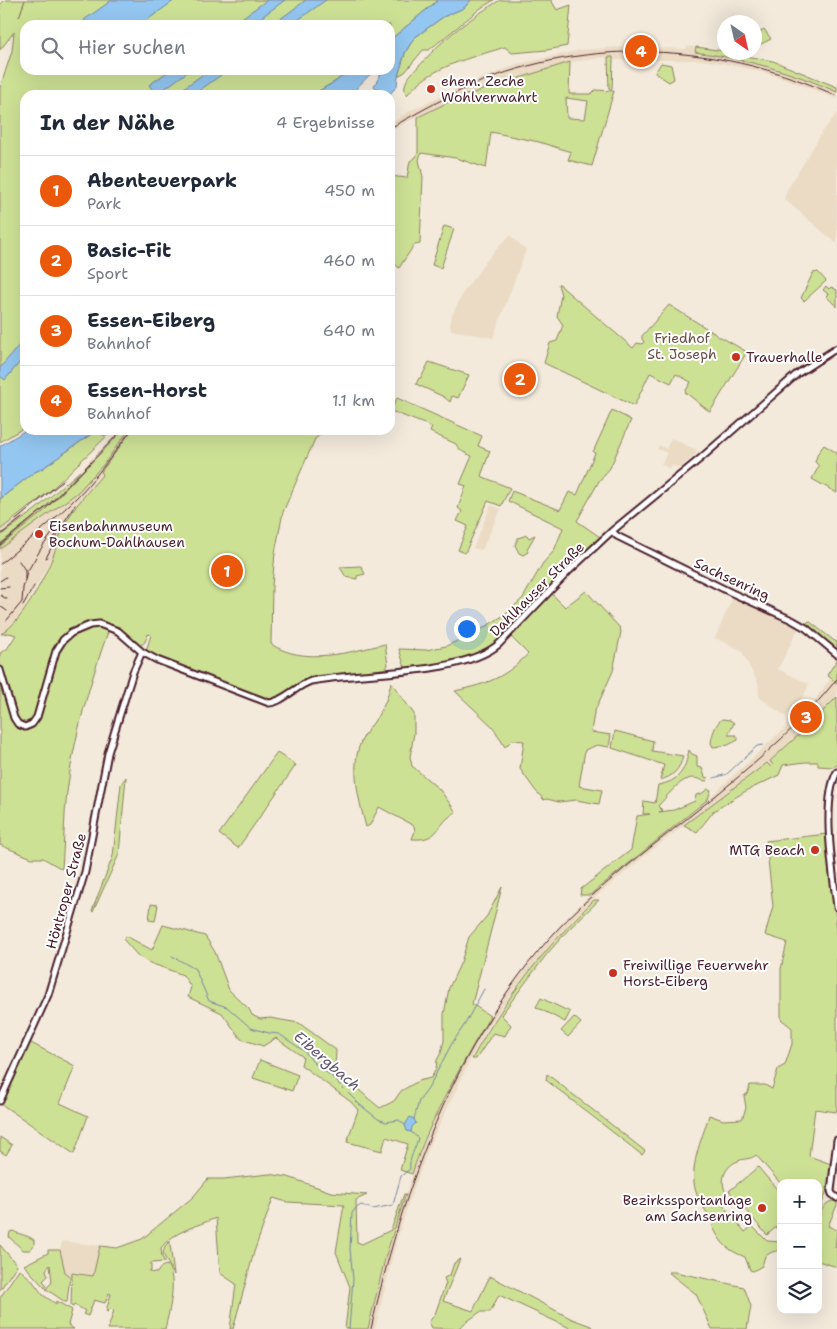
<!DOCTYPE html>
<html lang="de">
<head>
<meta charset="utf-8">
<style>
  :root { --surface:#fff; --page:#f2f2f3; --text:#1f2937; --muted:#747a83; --line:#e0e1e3; --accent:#ea580c }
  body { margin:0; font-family:"Shantell Sans",sans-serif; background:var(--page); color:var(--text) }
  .controls { position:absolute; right:15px; bottom:15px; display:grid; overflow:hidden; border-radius:10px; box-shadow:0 5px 20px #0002 }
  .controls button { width:45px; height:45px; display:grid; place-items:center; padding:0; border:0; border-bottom:1px solid var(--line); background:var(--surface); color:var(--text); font:25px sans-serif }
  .compass { position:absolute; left:717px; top:15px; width:45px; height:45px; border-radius:50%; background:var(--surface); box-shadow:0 5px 20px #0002; rotate:146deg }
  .you { position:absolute; left:466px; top:628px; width:18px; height:18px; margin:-12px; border:4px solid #fff; border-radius:50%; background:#1a73e8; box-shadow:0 0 0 8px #1a73e833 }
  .badge { display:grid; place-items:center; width:32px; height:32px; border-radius:50%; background:var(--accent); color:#fff; font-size:16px; font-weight:700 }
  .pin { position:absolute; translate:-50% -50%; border:2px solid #fff; box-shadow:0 1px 5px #0006 }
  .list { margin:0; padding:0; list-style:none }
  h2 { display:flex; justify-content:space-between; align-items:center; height:65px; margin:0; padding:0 20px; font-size:21px }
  h2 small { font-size:16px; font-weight:400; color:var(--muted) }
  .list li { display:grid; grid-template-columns:32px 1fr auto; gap:15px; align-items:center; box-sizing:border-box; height:70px; padding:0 20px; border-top:1px solid var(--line) }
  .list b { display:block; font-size:19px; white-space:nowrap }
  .list p { margin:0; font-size:16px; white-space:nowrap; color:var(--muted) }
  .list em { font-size:16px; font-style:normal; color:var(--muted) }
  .icon { flex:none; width:28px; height:28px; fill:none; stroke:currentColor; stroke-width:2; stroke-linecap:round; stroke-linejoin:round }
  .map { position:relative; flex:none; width:837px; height:1329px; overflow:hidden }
  .search { position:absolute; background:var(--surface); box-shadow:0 5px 20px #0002; left:20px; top:20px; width:375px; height:55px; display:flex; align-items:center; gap:12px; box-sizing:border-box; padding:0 18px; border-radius:15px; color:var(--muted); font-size:19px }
  .panel { position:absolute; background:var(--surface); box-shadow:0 5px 20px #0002; left:20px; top:90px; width:375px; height:345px; border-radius:15px }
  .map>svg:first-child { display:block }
  .built { fill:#ebdbc4 }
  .green { fill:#cde195; stroke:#8c8060; fill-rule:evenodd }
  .water { fill:#93c6f0; stroke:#7683a1 }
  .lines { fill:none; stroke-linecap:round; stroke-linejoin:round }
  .stream { stroke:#7683a1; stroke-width:1 }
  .secondary-casing { stroke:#4a1f2b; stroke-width:9 }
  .secondary { stroke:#fff; stroke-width:5 }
  .rail { stroke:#4a1f2b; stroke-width:1 }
  .poi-dot { fill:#c8321e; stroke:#fff; stroke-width:2 }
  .labels { text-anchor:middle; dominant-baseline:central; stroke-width:4; stroke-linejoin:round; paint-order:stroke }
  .poi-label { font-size:14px; fill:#4a1f2b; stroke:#fff; text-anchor:start }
  .park-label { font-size:14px; fill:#6b5046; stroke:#fff }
  .street-label { font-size:14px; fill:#4a1f2b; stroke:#fff }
  .water-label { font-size:15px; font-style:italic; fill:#645970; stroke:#fff }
</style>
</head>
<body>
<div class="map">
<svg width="837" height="1329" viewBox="0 0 837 1329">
  <rect width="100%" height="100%" fill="#f3eadc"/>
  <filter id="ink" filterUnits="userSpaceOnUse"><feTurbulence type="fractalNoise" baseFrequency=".02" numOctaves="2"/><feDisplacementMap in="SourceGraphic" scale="10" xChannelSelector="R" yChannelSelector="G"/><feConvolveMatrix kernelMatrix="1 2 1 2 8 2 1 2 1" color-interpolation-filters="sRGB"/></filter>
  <g filter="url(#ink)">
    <path class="built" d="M687 46 696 47V52L732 57 767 65 799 76 837 92V99L783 78 730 64 701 60H613V57H608L570 62 457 98 390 130V124L411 110 475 81 517 64 580 50 620 47 686 49Z
      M837 113V244L784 199 787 190 823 131Z
      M510 235 526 250 493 338 451 330 450 323 452 315 464 291 490 256Z
      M118 430H132L101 472 103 474 82 498 64 527 51 560 20 616 13 625 0 634V544L56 496 114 436Z
      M671 438 697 450 696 454 680 468 672 465 670 469 661 464 667 453 657 449 659 445 666 449Z
      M491 505 501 509 482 550 473 548Z
      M25 512 28 516 0 536V530Z
      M733 597 799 627 778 669 809 684 803 697 786 717 759 697 758 683 741 650 715 638Z
      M830 679 837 683V697L802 732 770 760 774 765 771 767 767 763 718 799 657 846 600 893 565 928 515 988 488 1027 471 1058 429 1147 409 1202 396 1242 375 1329H369L387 1255 417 1160 451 1083 490 1016 511 985 560 925 590 895 708 799 814 701Z
      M62 1241 100 1246 93 1276 75 1272 70 1276 65 1272 60 1250Z"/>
    <path class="green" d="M5 0H25L19 17 25 0H438L390 40V25H25V70H350L336 81 312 95H25V427L0 442V88L12 51 14 32 0 50V5Z
      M471 0H494L481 8 429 50H423L405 72 398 76 405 53 414 38 443 17 464 8Z
      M500 0H551L557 10 571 5 567 46 547 50 512 53 505 47C471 58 430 66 407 95 399 83 414 71 422 63 444 37 471 18 500 0Z
      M764 29 771 39 755 47V35Z
      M696 47 724 51V52L747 53 745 56 773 61 837 87V92C791 71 745 59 695 52Z
      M608 57H613V60L612 89H609Z
      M570 62 569 94H591L595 90 614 91 592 166 568 160 571 152 539 142 491 132 486 168 456 158 421 153 419 160 423 177 420 244 414 245 399 268 390 259V176L407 178 410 161 416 157 418 153V117L457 98ZM566 98 588 101 585 119 567 118Z
      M661 63 671 65 674 79 669 82 655 73Z
      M444 226 454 229 441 268 432 265Z
      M818 272 826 281 804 301 801 298 813 273Z
      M558 284H560L563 288 633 348 637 343 642 344 644 342 642 339V336L669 305 714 333 718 337H721L747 352 710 412 685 392 691 382 676 374 671 383 650 373 634 406 544 363 550 343 557 341 563 325 557 316 561 295Z
      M826 286 829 289 831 287 837 290V307L826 296 828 294 823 290Z
      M429 362 469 375 458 398 452 396 450 402 444 397 416 384 419 378H421Z
      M397 398 482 436 478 446 490 451 481 476 510 488 501 506 488 501 465 553 458 550 468 526 457 521 462 511 458 508 466 486 460 484 472 456C465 453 459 451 456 444L430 432 432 427 391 411Z
      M612 410 631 420 610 468 599 481 577 521 600 537 566 569 492 647 476 656 450 662 405 668 399 649 426 650 446 646 477 632 506 614 523 598 543 563 554 551 563 528 508 501 512 491 560 510 569 492 577 495 595 453 593 452Z
      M97 430H100L104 436 107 430H113L51 490 0 530V499L33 473 43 468Z
      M123 430H129L103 465 77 493 0 549V546L43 512Z
      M132 430H326L315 439 283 512 275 553 272 586 271 644C304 666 350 652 385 644L388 665 385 669 309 679 294 686 276 700H266L152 655 146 651 151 635 148 634 145 642 140 646 122 630 96 621 92 626 109 629C90 682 74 736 67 792 64 817 64 843 62 869L43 858H32L0 845V653L7 649 16 635 9 633 1 634C23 621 42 582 52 559 56 548 59 537 64 526 74 506 89 491 103 474L101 472Z
      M824 445 837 453V493L812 479 819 466 815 462 818 453Z
      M80 471 68 485 41 511 0 544V536L35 510Z
      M527 535 529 538 535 535 527 549 528 552 523 555 519 553 515 545 518 538Z
      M361 566 365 574 357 576V579L346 577 340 567Z
      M586 591 620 628 621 632 613 671 594 713 591 732 611 735 609 747 597 745 585 750 579 786 602 790 599 804 576 800 559 802 547 799 544 800 535 790 520 769 524 741 512 740 505 747 493 727 455 691C489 683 503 679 528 654L510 636 551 593 565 607Z
      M809 621 833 640 837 642V652L806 624Z
      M837 660V683L827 675Z
      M391 682 414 714V733L410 757 412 766 440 790 456 812C435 824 441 841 412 839L415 831 414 826 379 807 370 825 366 827C359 800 348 762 364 736 377 717 387 706 391 682Z
      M837 697V765L833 767 818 766V762H805L783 765 779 775 744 792 714 811 697 832 684 825 767 763 771 767 773 765 770 761 802 732Z
      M722 719 730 720 734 723 728 735H736L738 738V740L728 745 713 747 711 743C712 735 715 724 722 719Z
      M615 731 653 741 652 751 683 756C680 769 673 777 660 780L664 765 612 748Z
      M689 750 692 754 697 756V767L702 768 705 777 708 778 707 781C701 781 695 776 688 779 677 782 666 798 658 806L663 811 659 812 674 810 695 801 696 795 701 794 708 789 711 790 708 799 590 895H580L581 889 631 850 637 816 650 814H643L644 801 655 803 658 785C680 781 685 770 689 750Z
      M277 753 296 765 238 848 219 834Z
      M126 777 119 854 93 912 92 911 113 856 121 784Z
      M827 834 837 931V1108L836 1112 815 1109 809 1156 831 1164 828 1187 818 1215V1183L781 1184 756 1155C750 1160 744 1158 738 1161 722 1167 719 1185 729 1198L722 1204 745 1232 752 1226 767 1241 781 1242V1250L772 1252 765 1256 762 1266 753 1271 750 1270 745 1257C728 1250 722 1245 714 1229 712 1226 713 1222 711 1218 706 1211 700 1204 697 1195 687 1169 702 1140 709 1115L723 1120 742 1119 746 1108 744 1096 748 1093 750 1085H765L772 1089 778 1069 785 1065 792 1044V1028L781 1019V969L787 942 765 935 773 906 766 841Z
      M502 887 472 1004 490 1016C461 1067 430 1118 412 1174L400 1170 408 1144 386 1137 382 1151 347 1142 358 1110 351 1102 301 1065 303 1057 276 1038 263 1046 241 1039 222 1013 188 997 191 987 183 975 150 963 138 956 123 939 126 936 152 950 163 925 205 936 215 952 229 990 249 1009 252 1015 260 1019 270 1018 299 1023 336 1050 335 1069C351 1081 364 1096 380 1108L394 1101 401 1091 418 1081 431 1078 436 1069 437 1060 441 1053 444 1041V1014L449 988 461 962 469 937 487 916Z
      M594 900H599L568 930 547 954 501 1015 511 1025 505 1036 493 1033 476 1059H472C505 998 545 948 594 900Z
      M151 904 158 905 155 921 149 920Z
      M541 998 570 1012 565 1022 536 1007Z
      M574 1017 581 1023 568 1037 561 1031Z
      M29 1042 75 1066 60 1103 88 1116 74 1154 1 1104Z
      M260 1060 298 1075 292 1091 253 1078Z
      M547 1074 645 1151 642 1155 546 1080Z
      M0 1137 12 1145 6 1155 0 1151Z
      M758 1167 781 1194V1223L767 1235 729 1191Z
      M269 1174 288 1177 331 1192 367 1195 356 1200 357 1242 362 1244 391 1230 404 1194H406L386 1255 368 1329H345L350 1287 336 1252 344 1205 287 1202 273 1198 254 1252 233 1329H230L236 1284 220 1273 216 1218C199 1225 172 1232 161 1248L162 1257 165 1262 151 1263V1271L149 1272 157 1273C160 1268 161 1266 167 1265 178 1279 169 1312 165 1329H108L114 1310 109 1309 108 1312 106 1311 111 1294 109 1293 105 1303 94 1300 88 1316 83 1314 85 1311 74 1304 73 1307 71 1306 72 1273 93 1276 100 1246 117 1248 142 1239 193 1197 208 1179H224Z
      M832 1201 837 1202V1205L828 1226 837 1230 835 1247 837 1248V1267L818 1261C818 1245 813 1206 832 1201Z
      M13 1231C20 1235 28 1235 34 1240V1245L30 1250H23L9 1237 10 1232Z
      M170 1241V1244L174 1275 163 1254 165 1246Z
      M0 1245 17 1265 0 1290Z
      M48 1250H60L65 1272 70 1276 67 1302H65L46 1289 52 1282 50 1265 46 1270 48 1276 43 1281 47 1285 45 1288 24 1265 48 1253Z
      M460 1259 443 1301 473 1311 490 1276 572 1319 591 1326 593 1329H572L499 1295 490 1312H480L457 1329 432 1328 429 1322 435 1314 446 1283 444 1278 450 1275 454 1263Z
      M19 1269 31 1279 43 1295 56 1304V1301L72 1310 68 1325 74 1329H0V1298Z
      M668 1272H675L744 1287 751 1306 747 1329H712L696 1294Z"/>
    <path class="water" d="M112 0H175L140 25H89L84 20Z
      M267 0H285L251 25H232Z
      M306 0H326L291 25H272Z
      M438 0H471L464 8 443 17 414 38 405 53 398 76 397 86 389 95 383 91 381 93 374 86 383 70H390V40Z
      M170 70H190L156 95 149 85Z
      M209 70H228L193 95H174Z
      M350 70H375C366 78 358 86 351 95H312L336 81Z
      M25 338V356L5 380 0 376V368Z
      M26 430H97L43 468 33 473 0 499V446Z
      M410 1117 414 1119 416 1123 412 1127 411 1132 407 1131 405 1125Z"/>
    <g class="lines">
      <path class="stream" d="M714 778 727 774 757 746 763 745
        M172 956 195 969 209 1001 227 1007 251 1028 269 1033 279 1034 304 1051 314 1063 330 1075 359 1104 378 1119 386 1122 399 1120 405 1125
        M414 1119 419 1101 428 1089 451 1045 465 1024 484 989
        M349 1329 353 1279 350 1249 352 1213 355 1209 361 1205 373 1209 393 1205 401 1176 410 1169C408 1159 416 1148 418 1138L411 1132"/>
      <g class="secondary-casing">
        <path id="secondary" d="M612 531 617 536 732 593 792 620 806 628 837 654
          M0 670 14 718 18 724 25 727 32 724 37 717 56 651 63 640 71 633 90 625 99 624 118 631 142 652 157 660 269 703C283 702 296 686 311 681 361 671 462 676 499 644L569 571 612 531 701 458 797 374 837 348
          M837 772C821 801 833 873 837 907
          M0 1101 48 995 85 872 108 753 133 672 142 652
          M837 1140 831 1191 832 1194 837 1198"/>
      </g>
      <use href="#secondary" class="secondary"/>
      <path class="rail" d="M390 128C421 111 452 93 485 80 599 36 727 45 837 96
        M16 520 64 480
        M0 535 22 518
        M52 541 75 505
        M0 545 50 504 122 430
        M46 558 58 535
        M19 561 25 570V579
        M0 564C24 544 48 526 70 504 93 482 112 456 131 430
        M0 581 6 577
        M0 588 9 587
        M0 595 7 599
        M23 605 34 586
        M0 606 7 611
        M7 620 22 602 23 588 27 572 42 547 54 531
        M371 1329C406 1172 469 1004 593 895 675 823 769 764 837 679"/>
    </g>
  </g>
  <g class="poi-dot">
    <circle cx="431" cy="89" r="5"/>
    <circle cx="736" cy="357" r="5"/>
    <circle cx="39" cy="534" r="5"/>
    <circle cx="815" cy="850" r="5"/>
    <circle cx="613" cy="973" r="5"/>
    <circle cx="762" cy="1208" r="5"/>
  </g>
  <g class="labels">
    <g class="poi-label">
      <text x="441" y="81">ehem. Zeche<tspan x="441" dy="16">Wohlverwahrt</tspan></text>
      <text x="746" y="357">Trauerhalle</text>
      <text x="49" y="526">Eisenbahnmuseum<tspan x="49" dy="16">Bochum-Dahlhausen</tspan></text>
      <text x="805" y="850" text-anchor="end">MTG Beach</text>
      <text x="623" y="965">Freiwillige Feuerwehr<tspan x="623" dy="16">Horst-Eiberg</tspan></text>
      <text x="752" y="1200" text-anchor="end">Bezirkssportanlage<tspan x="752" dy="16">am Sachsenring</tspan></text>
    </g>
    <g class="park-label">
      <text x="682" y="338">Friedhof<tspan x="682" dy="16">St. Joseph</tspan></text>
    </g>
    <g class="street-label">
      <text transform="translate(732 579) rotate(25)">Sachsenring</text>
      <text transform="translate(537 589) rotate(-45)">Dahlhauser Straße</text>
      <text transform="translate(66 891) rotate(-75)">Höntroper Straße</text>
    </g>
    <g class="water-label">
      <text transform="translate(327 1061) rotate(41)">Eibergbach</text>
    </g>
  </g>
</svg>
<div class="controls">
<button>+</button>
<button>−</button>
<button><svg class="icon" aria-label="layers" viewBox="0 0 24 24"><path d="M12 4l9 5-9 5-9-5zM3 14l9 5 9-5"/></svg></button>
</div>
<svg class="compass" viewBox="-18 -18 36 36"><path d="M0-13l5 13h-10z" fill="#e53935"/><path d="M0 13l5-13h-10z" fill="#747a83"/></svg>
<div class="you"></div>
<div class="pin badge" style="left:227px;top:571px">1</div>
<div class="pin badge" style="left:520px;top:379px">2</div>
<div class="pin badge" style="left:806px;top:717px">3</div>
<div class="pin badge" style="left:641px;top:51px">4</div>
<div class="search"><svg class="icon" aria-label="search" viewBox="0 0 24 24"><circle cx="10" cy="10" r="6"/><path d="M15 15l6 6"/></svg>Hier suchen</div>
<section class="panel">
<h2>In der Nähe<small>4 Ergebnisse</small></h2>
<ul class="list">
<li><span class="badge">1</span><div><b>Abenteuerpark</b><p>Park</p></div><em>450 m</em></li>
<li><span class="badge">2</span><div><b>Basic-Fit</b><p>Sport</p></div><em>460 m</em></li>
<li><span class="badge">3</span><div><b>Essen-Eiberg</b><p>Bahnhof</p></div><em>640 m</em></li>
<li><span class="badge">4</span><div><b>Essen-Horst</b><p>Bahnhof</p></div><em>1.1 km</em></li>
</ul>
</section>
</div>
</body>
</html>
